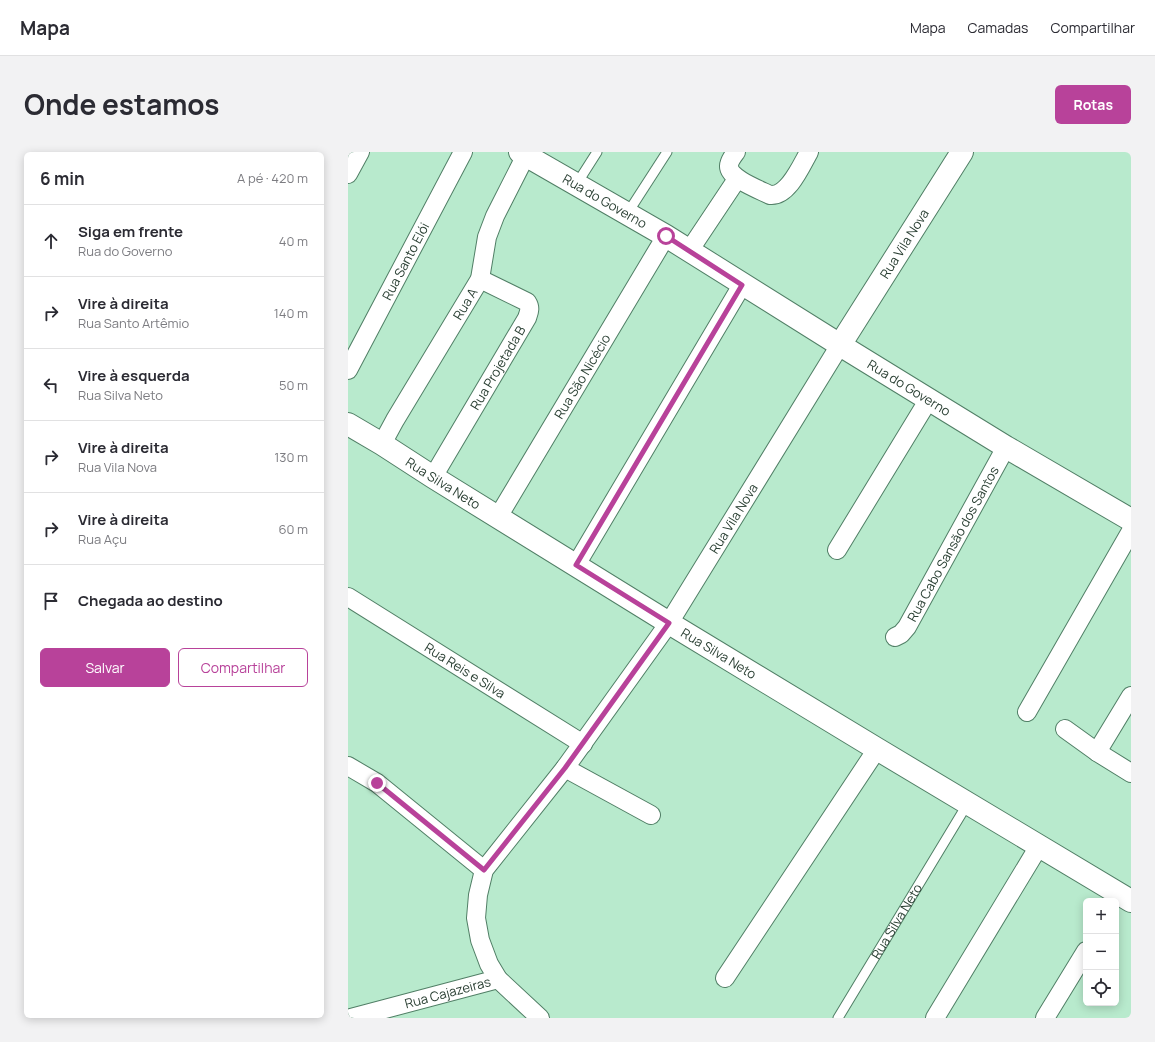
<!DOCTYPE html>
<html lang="pt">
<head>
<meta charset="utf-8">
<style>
  :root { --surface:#fff; --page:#f2f2f3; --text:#2b2b33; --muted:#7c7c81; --line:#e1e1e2; --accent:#b8429a }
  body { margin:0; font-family:Manrope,sans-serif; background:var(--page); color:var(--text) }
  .controls { position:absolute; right:12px; bottom:12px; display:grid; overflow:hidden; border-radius:6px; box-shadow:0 2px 10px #0003 }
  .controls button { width:36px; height:36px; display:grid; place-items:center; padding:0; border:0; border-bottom:1px solid var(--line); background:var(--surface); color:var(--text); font:20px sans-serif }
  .stop { position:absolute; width:12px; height:12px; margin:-9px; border:3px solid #b8429a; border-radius:50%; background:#fff }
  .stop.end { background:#b8429a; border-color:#fff; box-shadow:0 1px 4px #0008 }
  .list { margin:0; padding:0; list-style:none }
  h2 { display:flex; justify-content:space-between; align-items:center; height:52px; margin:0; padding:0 16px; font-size:17px }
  h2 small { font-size:13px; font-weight:400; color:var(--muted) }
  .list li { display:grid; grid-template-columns:26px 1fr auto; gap:12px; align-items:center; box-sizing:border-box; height:72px; padding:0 16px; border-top:1px solid var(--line) }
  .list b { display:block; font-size:15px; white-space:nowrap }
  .list p { margin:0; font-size:13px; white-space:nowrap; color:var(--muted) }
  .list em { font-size:13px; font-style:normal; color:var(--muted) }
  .actions { display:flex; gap:8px; padding:12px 16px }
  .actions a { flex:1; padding:9px 0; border:1px solid var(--accent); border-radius:6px; text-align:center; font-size:14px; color:var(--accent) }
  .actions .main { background:var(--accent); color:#fff }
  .icon { flex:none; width:22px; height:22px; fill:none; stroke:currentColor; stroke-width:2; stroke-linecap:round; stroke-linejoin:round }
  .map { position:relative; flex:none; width:783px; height:866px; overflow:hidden; border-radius:6px }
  header { display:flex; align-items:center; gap:24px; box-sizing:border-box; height:56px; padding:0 20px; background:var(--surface); border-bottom:1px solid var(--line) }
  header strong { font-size:19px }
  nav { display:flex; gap:22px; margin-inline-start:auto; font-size:14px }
  .intro { display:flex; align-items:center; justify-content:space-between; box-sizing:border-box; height:96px; padding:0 24px }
  h1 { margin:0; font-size:28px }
  .button { padding:10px 18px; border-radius:6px; background:var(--accent); color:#fff; font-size:14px; font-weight:700 }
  main { display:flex; gap:24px; padding:0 24px }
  aside { flex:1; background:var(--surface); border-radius:6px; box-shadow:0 2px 10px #0003 }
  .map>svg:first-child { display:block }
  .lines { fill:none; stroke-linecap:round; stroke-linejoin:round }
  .lane-casing { stroke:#517f66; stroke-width:11 }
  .street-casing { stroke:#517f66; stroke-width:20 }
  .secondary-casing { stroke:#517f66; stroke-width:24 }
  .lane { stroke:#fff; stroke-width:9 }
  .street { stroke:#fff; stroke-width:18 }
  .secondary { stroke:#fff; stroke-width:22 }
  .route { stroke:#b8429a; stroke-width:5 }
  .labels { text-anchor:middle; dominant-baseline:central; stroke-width:3.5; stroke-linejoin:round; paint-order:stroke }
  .street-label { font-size:13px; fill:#2b4034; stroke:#c5f8da }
</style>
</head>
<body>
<header>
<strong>Mapa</strong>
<nav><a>Mapa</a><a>Camadas</a><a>Compartilhar</a></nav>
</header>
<div class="intro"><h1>Onde estamos</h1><a class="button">Rotas</a></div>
<main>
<aside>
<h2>6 min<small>A pé · 420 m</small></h2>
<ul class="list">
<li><svg class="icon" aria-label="ahead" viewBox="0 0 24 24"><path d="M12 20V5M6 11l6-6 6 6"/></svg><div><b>Siga em frente</b><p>Rua do Governo</p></div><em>40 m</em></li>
<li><svg class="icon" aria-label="right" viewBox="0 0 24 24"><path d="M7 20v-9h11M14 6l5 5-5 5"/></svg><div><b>Vire à direita</b><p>Rua Santo Artêmio</p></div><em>140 m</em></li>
<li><svg class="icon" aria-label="left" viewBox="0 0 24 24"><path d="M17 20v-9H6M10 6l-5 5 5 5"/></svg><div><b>Vire à esquerda</b><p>Rua Silva Neto</p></div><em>50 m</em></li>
<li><svg class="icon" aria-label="right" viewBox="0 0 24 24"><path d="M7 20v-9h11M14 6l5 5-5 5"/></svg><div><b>Vire à direita</b><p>Rua Vila Nova</p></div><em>130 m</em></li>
<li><svg class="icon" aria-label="right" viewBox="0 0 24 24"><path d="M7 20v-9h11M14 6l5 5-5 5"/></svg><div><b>Vire à direita</b><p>Rua Açu</p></div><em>60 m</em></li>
<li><svg class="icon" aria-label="arrive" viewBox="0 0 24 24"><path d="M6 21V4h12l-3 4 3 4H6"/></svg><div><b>Chegada ao destino</b></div></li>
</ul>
<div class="actions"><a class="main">Salvar</a><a>Compartilhar</a></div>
</aside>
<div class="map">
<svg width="783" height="866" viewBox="0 0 783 866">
  <rect width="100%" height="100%" fill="#b8eacd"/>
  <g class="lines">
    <g class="lane-casing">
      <g id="lane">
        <path d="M228 33 249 0"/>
        <path d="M279 62 319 0"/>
        <path id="s1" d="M490 866 620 651"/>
      </g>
    </g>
    <g class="street-casing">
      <g id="street">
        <path d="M388 0C385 4 381 9 381 14 380 26 412 38 422 43 440 45 453 14 461 0"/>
        <path d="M0 22 12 0"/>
        <path d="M341 99 389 27"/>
        <path id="s2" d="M0 218 115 0"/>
        <path id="s3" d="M34 292 47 268 132 127 139 85 147 64 178 3"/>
        <path id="s4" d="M85 325 179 166C181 160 183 156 179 150L132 127"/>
        <path id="s5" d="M150 365 318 84"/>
        <path d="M489 398 581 247"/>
        <path d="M228 413 394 133"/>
        <path id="s6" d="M0 445 235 592"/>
        <path id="s7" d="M547 485 553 482 559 475 658 295"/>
        <path d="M679 560 783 379"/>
        <path d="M717 577 749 600 783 621"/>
        <path d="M749 600 783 544"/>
        <path d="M0 614 29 631 136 718"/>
        <path d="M217 616 303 663"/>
        <path d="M377 826 529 597"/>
        <path id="s8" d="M3 866 150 827"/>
        <path id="s9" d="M192 866 150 827 141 812 132 788 128 766 130 743 136 718 217 616 321 471 492 193"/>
        <path d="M587 866 691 694"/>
        <path d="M697 866 738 799"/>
      </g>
    </g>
    <g class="secondary-casing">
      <g id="secondary">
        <path id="s10" d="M172 0 318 84 492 193 658 295 783 368"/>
        <path id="s11" d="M492 193 614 0"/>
        <path id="s12" d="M0 272 34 292 85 325 321 471 529 597 783 749"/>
      </g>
    </g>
    <use href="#lane" class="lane"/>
    <use href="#street" class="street"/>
    <use href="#secondary" class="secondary"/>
  </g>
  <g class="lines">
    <path class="route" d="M29 631 136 718 217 616 321 471 228 413 394 133 318 84"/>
  </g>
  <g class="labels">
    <g class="street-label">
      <text stroke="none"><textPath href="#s10" startOffset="98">Rua do Governo</textPath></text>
      <text stroke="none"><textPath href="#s11" startOffset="120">Rua Vila Nova</textPath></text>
      <text stroke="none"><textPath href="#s2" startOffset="123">Rua Santo Elói</textPath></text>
      <text stroke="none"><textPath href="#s3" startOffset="163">Rua A</textPath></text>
      <text stroke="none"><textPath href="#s4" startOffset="127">Rua Projetada B</textPath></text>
      <text stroke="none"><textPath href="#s5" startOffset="164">Rua São Nicécio</textPath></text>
      <text stroke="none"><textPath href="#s10" startOffset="455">Rua do Governo</textPath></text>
      <text stroke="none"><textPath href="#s12" startOffset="112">Rua Silva Neto</textPath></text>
      <text stroke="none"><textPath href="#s9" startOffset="603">Rua Vila Nova</textPath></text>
      <text stroke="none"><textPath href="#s7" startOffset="111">Rua Cabo Sansão dos Santos</textPath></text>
      <text stroke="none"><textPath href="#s12" startOffset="436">Rua Silva Neto</textPath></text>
      <text stroke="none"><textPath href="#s6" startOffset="138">Rua Reis e Silva</textPath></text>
      <text stroke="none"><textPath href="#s1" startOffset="113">Rua Silva Neto</textPath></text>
      <text stroke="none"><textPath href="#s8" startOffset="100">Rua Cajazeiras</textPath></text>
    </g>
  </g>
</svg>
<div class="controls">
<button>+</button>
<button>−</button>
<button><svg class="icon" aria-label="locate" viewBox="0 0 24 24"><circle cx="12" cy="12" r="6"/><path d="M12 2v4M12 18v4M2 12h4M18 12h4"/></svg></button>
</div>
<div class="stop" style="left:318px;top:84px"></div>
<div class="stop end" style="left:29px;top:631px"></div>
</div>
</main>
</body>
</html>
